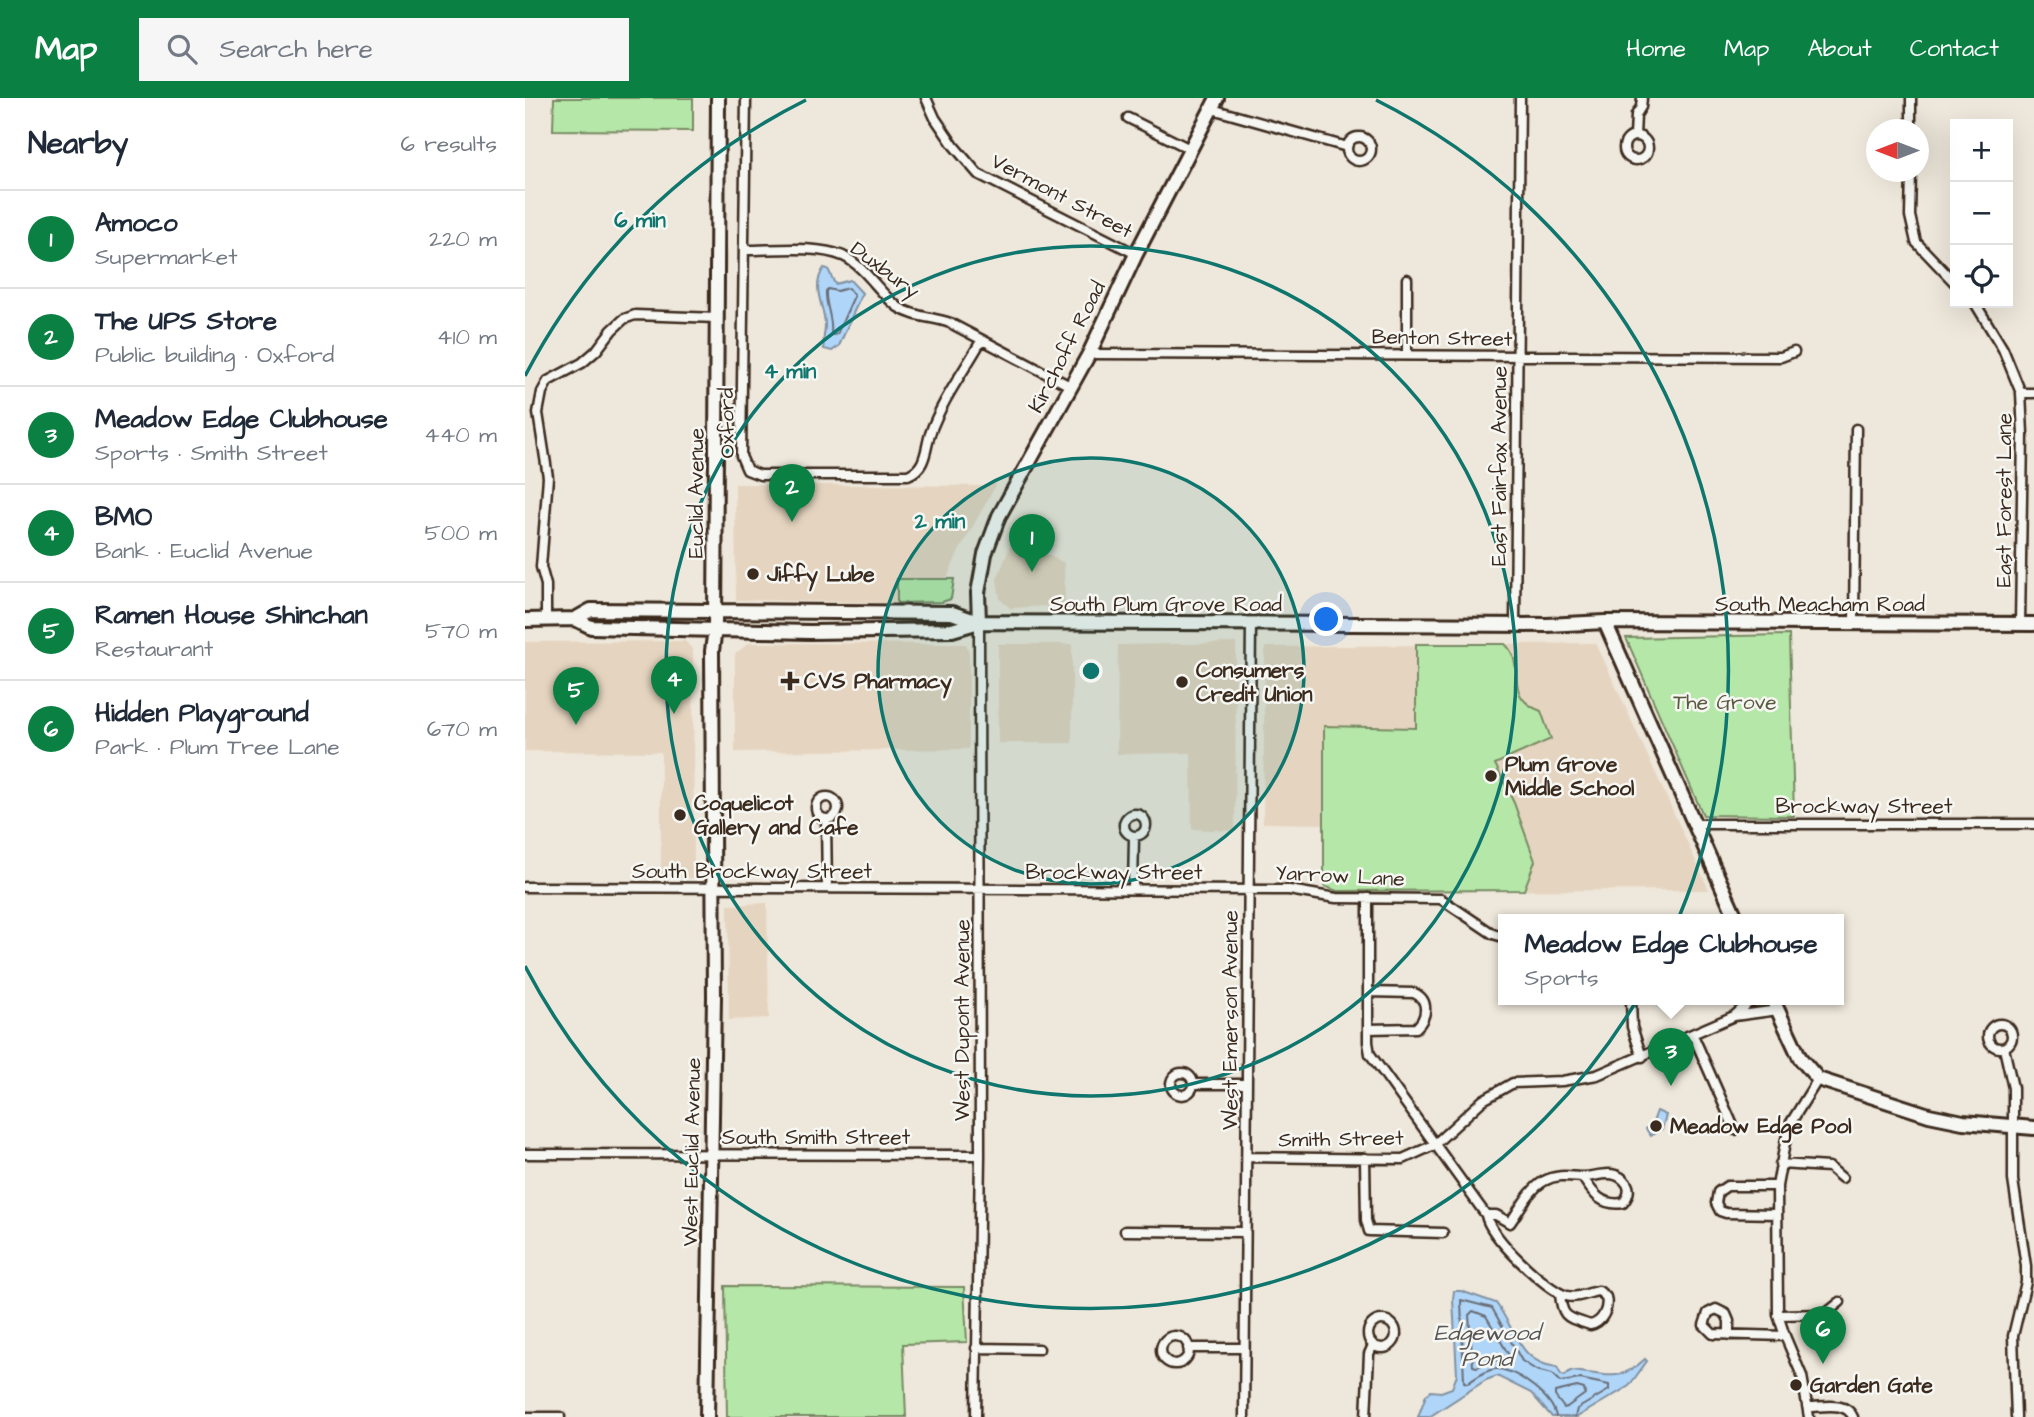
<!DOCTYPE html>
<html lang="en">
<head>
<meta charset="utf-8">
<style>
  :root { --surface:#fff; --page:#f6f6f7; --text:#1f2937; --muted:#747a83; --line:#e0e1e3; --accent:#0b8043 }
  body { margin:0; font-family:"Architects Daughter",sans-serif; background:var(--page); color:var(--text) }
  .controls { position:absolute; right:21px; top:21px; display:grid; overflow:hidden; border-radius:0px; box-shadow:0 7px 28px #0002 }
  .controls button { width:63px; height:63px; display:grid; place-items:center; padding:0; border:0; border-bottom:2px solid var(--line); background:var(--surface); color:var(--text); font:35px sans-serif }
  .compass { position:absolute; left:1341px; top:21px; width:63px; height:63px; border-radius:50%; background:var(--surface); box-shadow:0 7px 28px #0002; rotate:270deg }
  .you { position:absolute; left:802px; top:522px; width:24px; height:24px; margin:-18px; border:5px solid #fff; border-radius:50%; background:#1a73e8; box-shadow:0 0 0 10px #1a73e833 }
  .badge { display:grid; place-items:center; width:46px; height:46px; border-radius:50%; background:var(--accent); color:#fff; font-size:23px; font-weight:700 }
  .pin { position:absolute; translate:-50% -58px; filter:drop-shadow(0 2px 4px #0008) }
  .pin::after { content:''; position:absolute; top:37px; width:24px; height:21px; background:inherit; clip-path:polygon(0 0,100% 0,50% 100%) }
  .popup { position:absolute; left:973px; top:816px; width:346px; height:91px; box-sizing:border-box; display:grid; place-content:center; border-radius:0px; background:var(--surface); filter:drop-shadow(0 2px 5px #0005); font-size:23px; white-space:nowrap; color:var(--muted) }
  .popup b { font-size:26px; color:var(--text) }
  .popup::after { content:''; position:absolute; left:50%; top:100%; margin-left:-14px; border:14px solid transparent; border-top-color:var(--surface) }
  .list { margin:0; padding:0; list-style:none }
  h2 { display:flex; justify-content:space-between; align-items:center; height:91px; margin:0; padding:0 28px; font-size:30px }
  h2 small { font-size:23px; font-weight:400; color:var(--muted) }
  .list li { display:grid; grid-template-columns:46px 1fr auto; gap:21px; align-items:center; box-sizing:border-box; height:98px; padding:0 28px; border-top:2px solid var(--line) }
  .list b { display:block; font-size:26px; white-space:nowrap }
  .list p { margin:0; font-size:23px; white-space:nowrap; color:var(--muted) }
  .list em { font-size:23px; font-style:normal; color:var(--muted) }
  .icon { flex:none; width:38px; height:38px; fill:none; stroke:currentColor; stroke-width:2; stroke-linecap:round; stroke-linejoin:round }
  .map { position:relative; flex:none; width:1509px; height:1319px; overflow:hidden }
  header { display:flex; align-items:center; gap:42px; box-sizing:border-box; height:98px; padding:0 35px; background:var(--accent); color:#fff }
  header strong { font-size:33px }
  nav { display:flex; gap:38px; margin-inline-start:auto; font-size:24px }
  .search { width:490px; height:63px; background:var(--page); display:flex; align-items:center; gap:18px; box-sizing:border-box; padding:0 24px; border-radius:0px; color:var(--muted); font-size:26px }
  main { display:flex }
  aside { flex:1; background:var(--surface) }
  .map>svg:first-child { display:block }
  .built { fill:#e5d5c0 }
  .green { fill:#b5e8a8; stroke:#788963; stroke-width:2 }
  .water { fill:#afd5f9; stroke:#8191a1; stroke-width:2 }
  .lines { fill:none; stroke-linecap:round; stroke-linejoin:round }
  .shore { stroke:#696e76; stroke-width:2 }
  .street-casing { stroke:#3b2a1e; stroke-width:13 }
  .secondary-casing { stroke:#3b2a1e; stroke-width:18 }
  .street { stroke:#f6f6f2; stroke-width:8 }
  .secondary { stroke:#f6f6f2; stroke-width:12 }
  .ring { fill:none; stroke:#0f766e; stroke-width:3.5 }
  .poi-dot { fill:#3b2a1e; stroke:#f6f6f2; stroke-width:2.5 }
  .labels { text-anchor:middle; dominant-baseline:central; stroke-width:5; stroke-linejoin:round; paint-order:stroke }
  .street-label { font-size:21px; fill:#3b2a1e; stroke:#f6f6f2 }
  .poi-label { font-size:21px; font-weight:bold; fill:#3b2a1e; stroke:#f6f6f2; text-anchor:start }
  .park-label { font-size:21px; fill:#5a5a40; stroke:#f6f6f2 }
  .water-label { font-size:23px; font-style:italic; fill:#585555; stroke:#f6f6f2 }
  .centre { fill:#0f766e; stroke:#f6f6f2; stroke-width:3.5 }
  .ring-label { font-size:21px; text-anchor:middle; font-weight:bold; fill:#0f766e; stroke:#f6f6f2; stroke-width:5; stroke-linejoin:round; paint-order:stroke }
</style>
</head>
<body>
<header>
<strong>Map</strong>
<div class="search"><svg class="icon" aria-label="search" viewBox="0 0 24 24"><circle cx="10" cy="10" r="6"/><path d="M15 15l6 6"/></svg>Search here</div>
<nav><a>Home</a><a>Map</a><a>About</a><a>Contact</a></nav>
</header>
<main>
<aside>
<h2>Nearby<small>6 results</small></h2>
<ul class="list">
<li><span class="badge">1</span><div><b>Amoco</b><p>Supermarket</p></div><em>220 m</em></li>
<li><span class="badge">2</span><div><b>The UPS Store</b><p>Public building · Oxford</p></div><em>410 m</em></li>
<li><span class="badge">3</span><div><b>Meadow Edge Clubhouse</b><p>Sports · Smith Street</p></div><em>440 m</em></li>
<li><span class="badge">4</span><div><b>BMO</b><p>Bank · Euclid Avenue</p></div><em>500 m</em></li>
<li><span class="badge">5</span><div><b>Ramen House Shinchan</b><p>Restaurant</p></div><em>570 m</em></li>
<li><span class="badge">6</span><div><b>Hidden Playground</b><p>Park · Plum Tree Lane</p></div><em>670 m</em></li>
</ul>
</aside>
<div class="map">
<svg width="1509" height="1319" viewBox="0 0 1509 1319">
  <rect width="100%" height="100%" fill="#eee7db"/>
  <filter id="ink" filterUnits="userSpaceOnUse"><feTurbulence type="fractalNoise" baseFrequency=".0143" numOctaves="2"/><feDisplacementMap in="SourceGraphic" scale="14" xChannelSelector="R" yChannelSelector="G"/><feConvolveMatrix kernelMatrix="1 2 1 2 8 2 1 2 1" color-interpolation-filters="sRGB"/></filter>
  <g filter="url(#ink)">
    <path class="built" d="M473 383 432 457 422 480 372 481V505L211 502 210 386 461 388Z
      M489 439 539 465 540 507 485 510 475 501 472 481Z
      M160 543 168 552 169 780H136V654L0 653V544Z
      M224 545 441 546 444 554V651L210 654V556Z
      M711 545 710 733 667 731 666 655 592 656 593 547Z
      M1071 545 1184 792 812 793 799 788V726L738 725 740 549Z
      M473 546H547V645H473Z
      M242 805 244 920 204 922 203 807Z"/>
    <path class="green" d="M29 0H168V33L28 32Z
      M372 481H429L426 501 417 504 372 505Z
      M1264 537 1269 718 1178 717 1101 540Z
      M891 546H980C1003 568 976 598 1016 613L1026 641 970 666 989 705 1010 763 999 792 812 793 799 788V628L891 630Z
      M200 1188 439 1189 442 1244 378 1246 381 1319H202Z"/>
    <path class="water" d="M299 170 303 171 310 186 325 182 337 195 314 248 307 253 299 251C297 242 300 236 300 227 300 209 285 190 299 170Z
      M1132 1013 1141 1017 1137 1031 1126 1038 1121 1031 1128 1024Z
      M929 1193H936L971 1205C991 1232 994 1265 1032 1269L1036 1277 1040 1278 1045 1273C1079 1275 1092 1287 1120 1261L1122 1263 1104 1288 1052 1319H1027L1006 1295 972 1278 961 1282 904 1319H893L901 1297 906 1293 916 1294 927 1290 932 1277 928 1201Z"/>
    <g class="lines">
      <path class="shore" d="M323 190 329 198 312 236 308 237 306 235C308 220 300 208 301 193L303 191 312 193Z
        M948 1213 961 1218 985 1259 984 1264 970 1262 952 1269 948 1268 944 1217Z
        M1052 1289 1059 1291 1060 1296 1042 1309 1039 1310 1030 1298V1294Z
        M1031 1319C1028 1299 993 1273 973 1271 963 1270 951 1280 943 1285L939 1284 936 1202 967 1210 997 1263 1011 1272 1027 1276 1035 1284 1055 1281 1084 1287V1292L1052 1311 1050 1319"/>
      <g class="street-casing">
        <path id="street" d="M221 0 216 358 222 372 235 377H383C401 370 400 353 405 336 416 304 439 273 456 243
          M401 0 410 20 429 48 453 76 611 156
          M687 11 822 49
          M603 20 665 51
          M1386 32V0
          M1099 50a12 12 0 1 1 24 0a12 12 0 1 1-24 0Z
          M1110 38 1111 17 1116 9 1117 0
          M822 51a12 12 0 1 1 24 0a12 12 0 1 1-24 0Z
          M1386 74 1385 118 1391 144 1430 185
          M221 152C249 152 292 147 318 158 341 169 353 194 373 209 388 219 408 219 425 225L545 288
          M1450 205 1478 251 1496 295 1498 336 1495 526
          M564 256 1256 259 1269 254
          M882 257V181
          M1496 295H1509
          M21 521V487L16 469 23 379 13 315 17 294 23 283 57 265 71 253 87 232 99 221 110 217 192 220
          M1329 525 1331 331
          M990 527 995 0
          M291 710a11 11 0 1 1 22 0a11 11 0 1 1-22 0Z
          M599 727a11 11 0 1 1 22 0a11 11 0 1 1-22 0Z
          M301 721 302 790
          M1169 726H1509
          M0 789 764 792 811 800 916 801 968 836 978 839
          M608 791 609 739
          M843 800V944L845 956 961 1117C964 1138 1022 1193 1042 1198 1053 1201 1063 1194 1074 1193L1081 1199C1084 1211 1077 1225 1065 1227 1043 1219 1037 1221 1035 1196
          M843 894 889 895C905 902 902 920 891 930L843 931
          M1106 902 1107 929 1117 959
          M1209 918 1253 912
          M1463 938a12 12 0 1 1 24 0a12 12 0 1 1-24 0Z
          M1168 937 1210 1032
          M1479 950 1488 990V1082L1501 1168V1184L1488 1238 1491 1319
          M646 986a11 11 0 1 1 22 0a11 11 0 1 1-22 0Z
          M668 986H722
          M0 1056 455 1057
          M722 1059 878 1061 909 1047 958 1002 988 985 1037 983 1072 977 1209 918 1227 902
          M840 1060 841 1122 844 1133 918 1135
          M1255 1066 1304 1069 1317 1080
          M1252 1088H1202L1193 1094 1191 1105 1195 1113 1201 1115 1252 1116
          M961 1117H971L985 1125C995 1111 1004 1092 1019 1083 1032 1076 1043 1078 1056 1079 1071 1080 1090 1068 1102 1086 1106 1093 1103 1099 1098 1105 1077 1108 1069 1097 1058 1080
          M600 1133 720 1134
          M1253 1217 1300 1216 1315 1204
          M843 1236a14 14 0 1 1 28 0a14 14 0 1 1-28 0Z
          M1204 1237V1223L1201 1216 1191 1211 1183 1215 1179 1227 1188 1236 1260 1238
          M636 1252a14 14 0 1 1 28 0a14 14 0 1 1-28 0Z
          M451 1250 514 1251
          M663 1250H718
          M1284 1309C1299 1309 1321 1303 1328 1319
          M0 1319H35
          M451 1319 455 1057 454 524
          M719 1319 726 525
          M841 1319 844 1256 848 1247
          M1284 1319 1277 1278 1260 1238 1253 1217 1252 1088 1260 1045 1265 1026 1293 981"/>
      </g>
      <g class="secondary-casing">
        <path id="secondary" d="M50 521 66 529 285 534 427 532 454 524 1022 527 1080 524 1509 526
          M0 522 50 521 66 512 427 515 453 524
          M454 524 453 495 460 456 474 418 564 256 611 156 692 0
          M1080 524 1212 822
          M1248 902 1275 960 1293 981 1404 1017 1438 1024 1509 1030
          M182 1319 189 899 187 553 190 531 193 0"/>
      </g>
      <use href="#street" class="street"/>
      <use href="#secondary" class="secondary"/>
    </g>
  </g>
  <circle cx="566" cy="573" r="213" fill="#0f766e" fill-opacity=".12"/>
  <g class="ring">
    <circle cx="566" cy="573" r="213"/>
    <circle cx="566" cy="573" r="425"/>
    <path d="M0 278A638 638 0 0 1 281 2M851 2A638 638 0 1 1 0 868"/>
  </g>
  <g class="poi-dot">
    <circle cx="228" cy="476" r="7"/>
    <path d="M261.5 572.5h7v7h7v7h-7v7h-7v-7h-7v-7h7z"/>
    <circle cx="657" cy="584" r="7"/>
    <circle cx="966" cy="678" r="7"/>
    <circle cx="155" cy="717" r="7"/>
    <circle cx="1131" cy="1028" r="7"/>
    <circle cx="1271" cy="1287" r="7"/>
  </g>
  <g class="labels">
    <g class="street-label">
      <text transform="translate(537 98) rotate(28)">Vermont Street</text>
      <text transform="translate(360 172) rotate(37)">Duxbury</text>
      <text transform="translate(917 240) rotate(1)">Benton Street</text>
      <text transform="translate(542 249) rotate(-63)">Kirchoff Road</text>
      <text transform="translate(202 325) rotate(-91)">Oxford</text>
      <text transform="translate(974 368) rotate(-90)">East Fairfax Avenue</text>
      <text transform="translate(171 395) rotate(-90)">Euclid Avenue</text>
      <text transform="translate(1479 402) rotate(-90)">East Forest Lane</text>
      <text x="641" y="506">South Plum Grove Road</text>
      <text x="1295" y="506">South Meacham Road</text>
      <text x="1339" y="708">Brockway Street</text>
      <text x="227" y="773">South Brockway Street</text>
      <text x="589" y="774">Brockway Street</text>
      <text transform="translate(815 778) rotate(3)">Yarrow Lane</text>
      <text transform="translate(437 922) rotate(-90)">West Dupont Avenue</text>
      <text transform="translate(705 922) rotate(-90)">West Emerson Avenue</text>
      <text x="291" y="1039">South Smith Street</text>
      <text transform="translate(816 1041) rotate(-1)">Smith Street</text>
      <text transform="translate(167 1054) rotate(-89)">West Euclid Avenue</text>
    </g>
    <g class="poi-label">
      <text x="242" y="476">Jiffy Lube</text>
      <text x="671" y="572">Consumers<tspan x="671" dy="24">Credit Union</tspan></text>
      <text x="279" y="583">CVS Pharmacy</text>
      <text x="980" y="666">Plum Grove<tspan x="980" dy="24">Middle School</tspan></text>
      <text x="169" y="705">Coquelicot<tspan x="169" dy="24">Gallery and Cafe</tspan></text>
      <text x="1145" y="1028">Meadow Edge Pool</text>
      <text x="1285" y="1287">Garden Gate</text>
    </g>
    <g class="park-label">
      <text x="1200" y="604">The Grove</text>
    </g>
    <g class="water-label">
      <text x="962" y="1235">Edgewood<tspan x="962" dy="26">Pond</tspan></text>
    </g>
  </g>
  <circle cx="566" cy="573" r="10" class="centre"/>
  <g class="ring-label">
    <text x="115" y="129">6 min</text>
    <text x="265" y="280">4 min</text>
    <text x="415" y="430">2 min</text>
  </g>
</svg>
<div class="controls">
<button>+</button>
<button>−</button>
<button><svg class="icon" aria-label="locate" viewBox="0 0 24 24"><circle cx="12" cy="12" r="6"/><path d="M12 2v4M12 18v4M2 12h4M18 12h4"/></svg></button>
</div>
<svg class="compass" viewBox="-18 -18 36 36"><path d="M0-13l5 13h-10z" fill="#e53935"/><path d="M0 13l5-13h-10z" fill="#747a83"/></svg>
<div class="you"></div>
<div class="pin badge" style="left:507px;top:474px">1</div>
<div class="pin badge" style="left:267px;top:424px">2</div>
<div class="pin badge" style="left:1146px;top:988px">3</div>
<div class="popup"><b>Meadow Edge Clubhouse</b>Sports</div>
<div class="pin badge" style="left:149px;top:616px">4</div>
<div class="pin badge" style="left:51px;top:627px">5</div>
<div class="pin badge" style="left:1298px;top:1266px">6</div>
</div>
</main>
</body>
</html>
